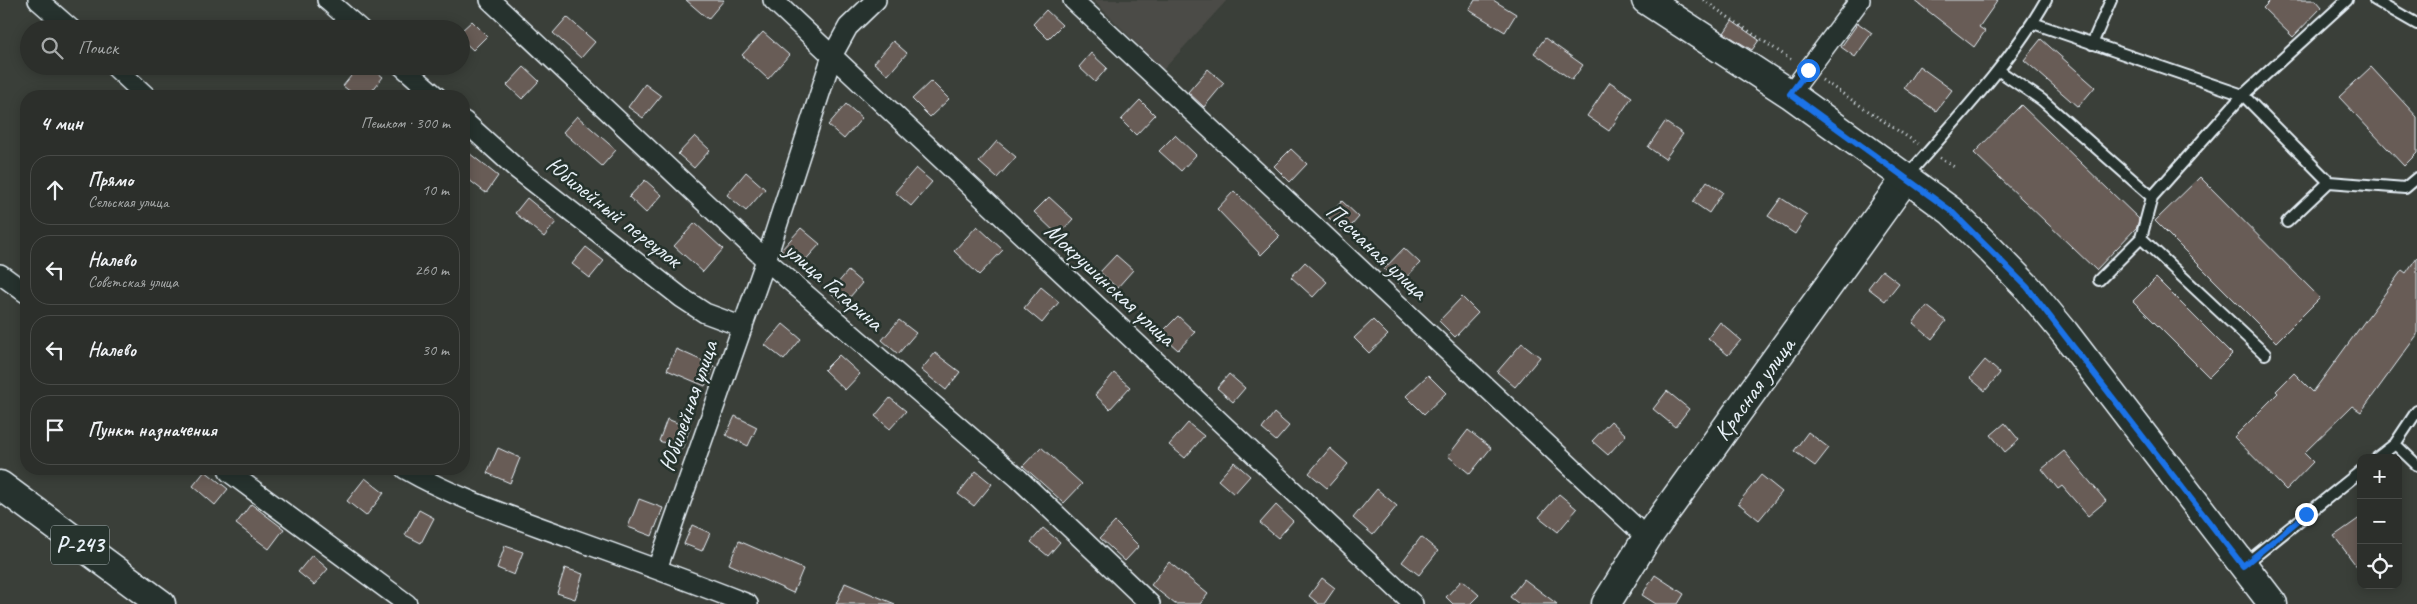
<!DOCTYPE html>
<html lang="ru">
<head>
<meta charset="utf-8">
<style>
  :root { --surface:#2c2f2b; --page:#343733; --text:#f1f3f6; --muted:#a6a9a9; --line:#484a47 }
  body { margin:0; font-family:Caveat,sans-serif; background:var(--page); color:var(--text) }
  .controls { position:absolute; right:15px; bottom:15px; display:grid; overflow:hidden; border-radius:10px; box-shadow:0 2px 12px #0003 }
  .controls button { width:45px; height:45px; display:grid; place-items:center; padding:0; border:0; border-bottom:1px solid var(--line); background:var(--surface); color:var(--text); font:25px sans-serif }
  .stop { position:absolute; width:15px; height:15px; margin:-11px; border:4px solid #1a73e8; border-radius:50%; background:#fff }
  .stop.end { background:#1a73e8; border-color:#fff; box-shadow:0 1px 5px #0008 }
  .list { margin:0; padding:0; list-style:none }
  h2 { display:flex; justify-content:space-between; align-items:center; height:65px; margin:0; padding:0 20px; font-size:21px }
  h2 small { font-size:16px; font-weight:400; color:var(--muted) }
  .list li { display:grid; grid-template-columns:32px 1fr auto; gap:15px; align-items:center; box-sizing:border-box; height:70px; margin:0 10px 10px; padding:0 10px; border:1px solid var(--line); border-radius:20px }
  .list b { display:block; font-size:19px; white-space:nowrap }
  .list p { margin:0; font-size:16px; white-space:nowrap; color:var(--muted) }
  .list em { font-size:16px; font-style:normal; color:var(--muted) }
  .icon { flex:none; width:28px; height:28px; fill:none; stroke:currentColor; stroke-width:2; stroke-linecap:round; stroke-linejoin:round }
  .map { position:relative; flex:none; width:2417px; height:604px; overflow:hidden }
  .search { position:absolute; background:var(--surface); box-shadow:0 2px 12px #0003; left:20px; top:20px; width:450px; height:55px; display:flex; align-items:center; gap:12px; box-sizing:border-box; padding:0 18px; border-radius:28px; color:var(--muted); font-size:19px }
  .panel { position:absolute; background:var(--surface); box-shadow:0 2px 12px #0003; left:20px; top:90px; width:450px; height:385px; border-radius:20px }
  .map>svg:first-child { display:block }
  .built { fill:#4b4b46 }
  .building { fill:#685c56; stroke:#e8f1f8 }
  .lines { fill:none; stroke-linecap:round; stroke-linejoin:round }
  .lane-casing { stroke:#e8f1f8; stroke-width:14 }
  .street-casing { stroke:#e8f1f8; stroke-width:22 }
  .secondary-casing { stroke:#e8f1f8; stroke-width:31 }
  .primary-casing { stroke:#e8f1f8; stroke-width:31 }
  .highway-casing { stroke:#e8f1f8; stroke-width:31 }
  .path { stroke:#e8f1f8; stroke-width:3; stroke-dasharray:1 4; stroke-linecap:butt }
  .lane { stroke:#26332d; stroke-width:10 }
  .street { stroke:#26332d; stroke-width:19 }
  .secondary { stroke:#26332d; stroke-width:28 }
  .primary { stroke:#26332d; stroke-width:28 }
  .highway { stroke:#26332d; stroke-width:28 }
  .route { stroke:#1a73e8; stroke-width:6 }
  .labels { text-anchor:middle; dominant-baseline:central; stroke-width:5; stroke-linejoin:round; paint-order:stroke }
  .shield { fill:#26332d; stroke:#aeb8bb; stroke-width:1 }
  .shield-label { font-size:22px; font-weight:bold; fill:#e8f1f8 }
  .street-label { font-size:24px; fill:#e8f1f8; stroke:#26332d }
</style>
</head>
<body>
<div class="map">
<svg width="2417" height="604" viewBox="0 0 2417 604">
  <rect width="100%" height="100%" fill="#3a3f39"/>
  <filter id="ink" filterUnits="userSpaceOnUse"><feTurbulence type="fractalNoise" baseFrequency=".02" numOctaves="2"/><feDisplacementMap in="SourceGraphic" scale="10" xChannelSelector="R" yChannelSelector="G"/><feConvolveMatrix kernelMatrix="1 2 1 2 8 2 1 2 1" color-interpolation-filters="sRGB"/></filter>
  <g filter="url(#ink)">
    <path class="built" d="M1093 0H1227L1163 70Z"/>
    <path class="building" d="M686 0H724L708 19Z
      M1475 0H1493L1516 14 1505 32 1469 10Z
      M1914 0H1998L1979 27 1985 31 1974 47Z
      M2271 0H2316L2322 7 2293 37 2263 8Z
      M1046 10 1062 25 1048 39 1033 24Z
      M567 17 595 42 581 58 553 33Z
      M472 21 487 36 473 50 461 39V31Z
      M1732 21 1759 40 1752 50 1724 33Z
      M1858 23 1872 33 1855 57 1841 47Z
      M763 32 789 55 768 79 742 55Z
      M1545 38 1583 65 1572 80 1534 53Z
      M2041 39 2095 87 2078 107 2024 60Z
      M893 41 907 53 888 75 874 63Z
      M1091 53 1107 68 1095 82 1079 67Z
      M359 66H369L383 77 368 96H356L343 86Z
      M1919 66 1952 90 1936 111 1904 88Z
      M524 67 539 81 522 99 507 85Z
      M2371 67 2417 117V153L2404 166 2339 97Z
      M1208 69 1224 83 1204 107 1188 92Z
      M931 81 949 99 930 117 912 99Z
      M1610 82 1632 97 1609 131 1587 116Z
      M645 84 661 96 643 118 628 107Z
      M1140 100 1155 115 1136 135 1121 120Z
      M846 104 862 118 844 139 828 125Z
      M2021 105 2139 219 2137 227 2096 270 1974 153Z
      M577 116 616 150 602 166 563 132Z
      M1665 122 1683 134 1665 159 1648 147Z
      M1175 135 1196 155 1181 171 1159 151Z
      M695 136 710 150 694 168 678 154Z
      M997 141 1016 157 997 178 979 162Z
      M464 149 498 176 486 193 464 176Z
      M1291 149 1307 164 1290 182 1274 166Z
      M916 168 932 182 911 206 895 192Z
      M746 172 765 189 746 211 727 195Z
      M2200 177 2320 298 2276 342 2155 221Z
      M645 180 662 195 646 213 629 197Z
      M1707 181 1723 192 1709 213 1693 202Z
      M1234 191 1280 236 1261 255 1217 209Z
      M1049 197 1073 219 1058 235 1034 212Z
      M527 198 556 222 544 237 515 213Z
      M1781 198 1807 215 1795 234 1768 216Z
      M1342 201 1359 217 1345 233 1328 217Z
      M695 223 723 249 703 272 674 246Z
      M977 226 1003 250 979 275 954 251Z
      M801 228 820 244 800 266 781 250Z
      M586 247 604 261 590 278 572 264Z
      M1404 248 1420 263 1400 284 1384 269Z
      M1116 255 1133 270 1117 288 1100 272Z
      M2417 257V335L2361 412 2352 406 2304 453 2313 462 2286 490 2234 437 2278 393 2276 391 2294 373 2313 392 2402 270 2406 273Z
      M1305 262 1327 282 1313 297 1291 277Z
      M1882 270 1899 283 1885 301 1868 288Z
      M848 271 862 283 844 304 830 292Z
      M2156 278 2232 354 2209 377 2133 301Z
      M1041 287 1059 302 1042 323 1024 308Z
      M1462 297 1478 313 1455 337 1439 321Z
      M1927 306 1946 321 1932 339 1913 323Z
      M1178 316 1195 332 1178 350 1160 334Z
      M899 320 916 333 898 354 882 340Z
      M1373 320 1388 335 1369 353 1354 338Z
      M1720 322 1741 340 1728 355 1708 338Z
      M783 324 801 339 784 360 765 345Z
      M1522 343 1540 357 1515 387 1497 372Z
      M676 349 714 366 705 386 667 370Z
      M935 353 960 372 946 390 921 370Z
      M839 355 860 374 845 390 824 370Z
      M1985 360 2000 373 1985 391 1970 378Z
      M1114 373 1130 387 1110 409 1095 395Z
      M1229 374 1245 388 1233 402 1217 388Z
      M1428 375 1446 393 1424 414 1406 396Z
      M1667 391 1689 409 1675 427 1653 409Z
      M890 398 906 411 890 429 875 416Z
      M1274 413 1289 426 1276 441 1262 429Z
      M735 416 757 427 748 446 726 435Z
      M667 419 690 428 682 449 659 441Z
      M1611 421 1626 435 1608 455 1592 441Z
      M1188 423 1204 436 1185 458 1169 445Z
      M2005 423 2019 440 2005 452 1991 435Z
      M1468 430 1491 448 1470 474 1448 456Z
      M1808 432 1829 448 1815 466 1794 451Z
      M1041 447 1082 484 1064 503 1023 466Z
      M498 448 520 458 510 483 487 473Z
      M1330 448 1348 464 1327 488 1309 473Z
      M2064 451 2106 501 2088 516 2062 486 2058 489 2042 469Z
      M1234 462 1250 476 1234 494 1218 480Z
      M205 471 228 489 215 505 193 486Z
      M976 471 992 484 974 506 958 494Z
      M1761 475 1782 492 1759 520 1738 503Z
      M365 478 384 493 366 516 347 501Z
      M1377 489 1397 506 1373 535 1353 518Z
      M1559 494 1577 509 1558 532 1539 517Z
      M639 499 663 508 652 536 628 527Z
      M251 504 284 529 269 549 236 524Z
      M1276 505 1293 521 1278 538 1260 523Z
      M419 510 434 518 421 543 405 535Z
      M2361 517V572L2334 536Z
      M1115 522 1139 546 1125 561 1100 538Z
      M692 525 710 533 702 551 684 544Z
      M1043 528 1060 542 1048 556 1031 542Z
      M1421 537 1438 551 1419 575 1402 562Z
      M739 541 803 569 793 593 729 564Z
      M505 546 523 552 514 575 497 568Z
      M312 555 328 569 314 585 298 572Z
      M1169 562 1208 594 1200 604H1175L1151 585Z
      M565 568 583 574 575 599 557 593Z
      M1655 575 1684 594 1678 604H1656L1642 595Z
      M1322 578 1335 588 1324 604H1319L1309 596Z
      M1524 579 1557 604H1519L1510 597Z
      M1462 580 1479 595 1470 604H1453L1446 597Z
      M845 583 895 604H836Z"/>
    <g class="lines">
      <g class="lane-casing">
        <path id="lane" d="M2375 0 2417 24
          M2033 23 2243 95 2329 182 2405 188 2417 178
          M2092 44 2111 0
          M1998 70 2042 100 2152 197 2243 95 2347 0
          M1906 177C1955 121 2009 65 2046 0
          M2152 197 2141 238 2265 354
          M2287 222 2329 182
          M2099 280 2141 238
          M2395 444 2417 465
          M2377 458 2395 444 2417 411
          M2245 564 2361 471"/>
      </g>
      <g class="street-casing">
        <path id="street" d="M38 0 71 29
          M327 0 360 29
          M490 0 766 260 1018 478 1150 604
          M773 0 1413 604
          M1073 0 1647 538
          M114 66 146 96
          M402 66 436 96
          M1790 94 1860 0
          M464 121 517 169 682 298 705 313 743 327
          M0 274 26 293
          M405 469C457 499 513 517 570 538 629 559 689 581 748 604
          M229 472 407 604
          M657 569 766 260 832 56 848 27 876 0"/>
      </g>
      <g class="secondary-casing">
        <path id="secondary" d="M1606 604 1647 538 1906 178"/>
      </g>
      <g class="primary-casing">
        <path id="primary" d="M1646 0 1790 94 1906 178 1951 211 1989 248 2027 287 2064 332 2273 604"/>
      </g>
      <g class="highway-casing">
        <path id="highway" d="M0 485 161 604"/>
      </g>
      <path class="path" d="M1703 0 1793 61
        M1822 80 1918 144
        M1940 158 1956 168"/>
      <use href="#lane" class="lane"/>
      <use href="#street" class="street"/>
      <use href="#secondary" class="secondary"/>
      <use href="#primary" class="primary"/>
      <use href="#highway" class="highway"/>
    </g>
  </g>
  <g class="lines" filter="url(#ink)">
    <path class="route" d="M1808 70 1790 94 1951 211 2027 287 2243 566 2306 514"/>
  </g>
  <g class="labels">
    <rect class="shield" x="51" y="525.5" width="58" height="39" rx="4"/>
    <g class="shield-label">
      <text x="80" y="545">Р-243</text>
    </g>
    <g class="street-label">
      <text transform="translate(614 212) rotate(38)">Юбилейный переулок</text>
      <text transform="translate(1377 251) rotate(43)">Песчаная улица</text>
      <text transform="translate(1110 284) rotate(43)">Мокрушинская улица</text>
      <text transform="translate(834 286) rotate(41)">улица Гагарина</text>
      <text transform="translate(1754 389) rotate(-54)">Красная улица</text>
      <text transform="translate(688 406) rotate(-71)">Юбилейная улица</text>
    </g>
  </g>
</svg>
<div class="controls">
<button>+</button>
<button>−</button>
<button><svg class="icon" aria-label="locate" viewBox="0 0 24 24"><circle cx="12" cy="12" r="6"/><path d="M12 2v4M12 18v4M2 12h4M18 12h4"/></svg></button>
</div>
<div class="stop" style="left:1808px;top:70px"></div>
<div class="stop end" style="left:2306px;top:514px"></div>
<div class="search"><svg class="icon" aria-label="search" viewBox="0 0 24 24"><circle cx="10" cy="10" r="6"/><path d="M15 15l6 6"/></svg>Поиск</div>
<section class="panel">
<h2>4 мин<small>Пешком · 300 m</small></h2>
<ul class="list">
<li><svg class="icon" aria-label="ahead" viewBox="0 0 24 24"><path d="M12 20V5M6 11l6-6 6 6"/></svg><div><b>Прямо</b><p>Сельская улица</p></div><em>10 m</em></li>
<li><svg class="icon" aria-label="left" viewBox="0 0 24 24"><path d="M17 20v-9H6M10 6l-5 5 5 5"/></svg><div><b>Налево</b><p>Советская улица</p></div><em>260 m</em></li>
<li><svg class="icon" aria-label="left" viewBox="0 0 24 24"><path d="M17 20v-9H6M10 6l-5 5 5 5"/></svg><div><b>Налево</b></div><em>30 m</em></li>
<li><svg class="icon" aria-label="arrive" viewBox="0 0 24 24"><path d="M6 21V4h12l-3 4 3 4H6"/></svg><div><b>Пункт назначения</b></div></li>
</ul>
</section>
</div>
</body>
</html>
